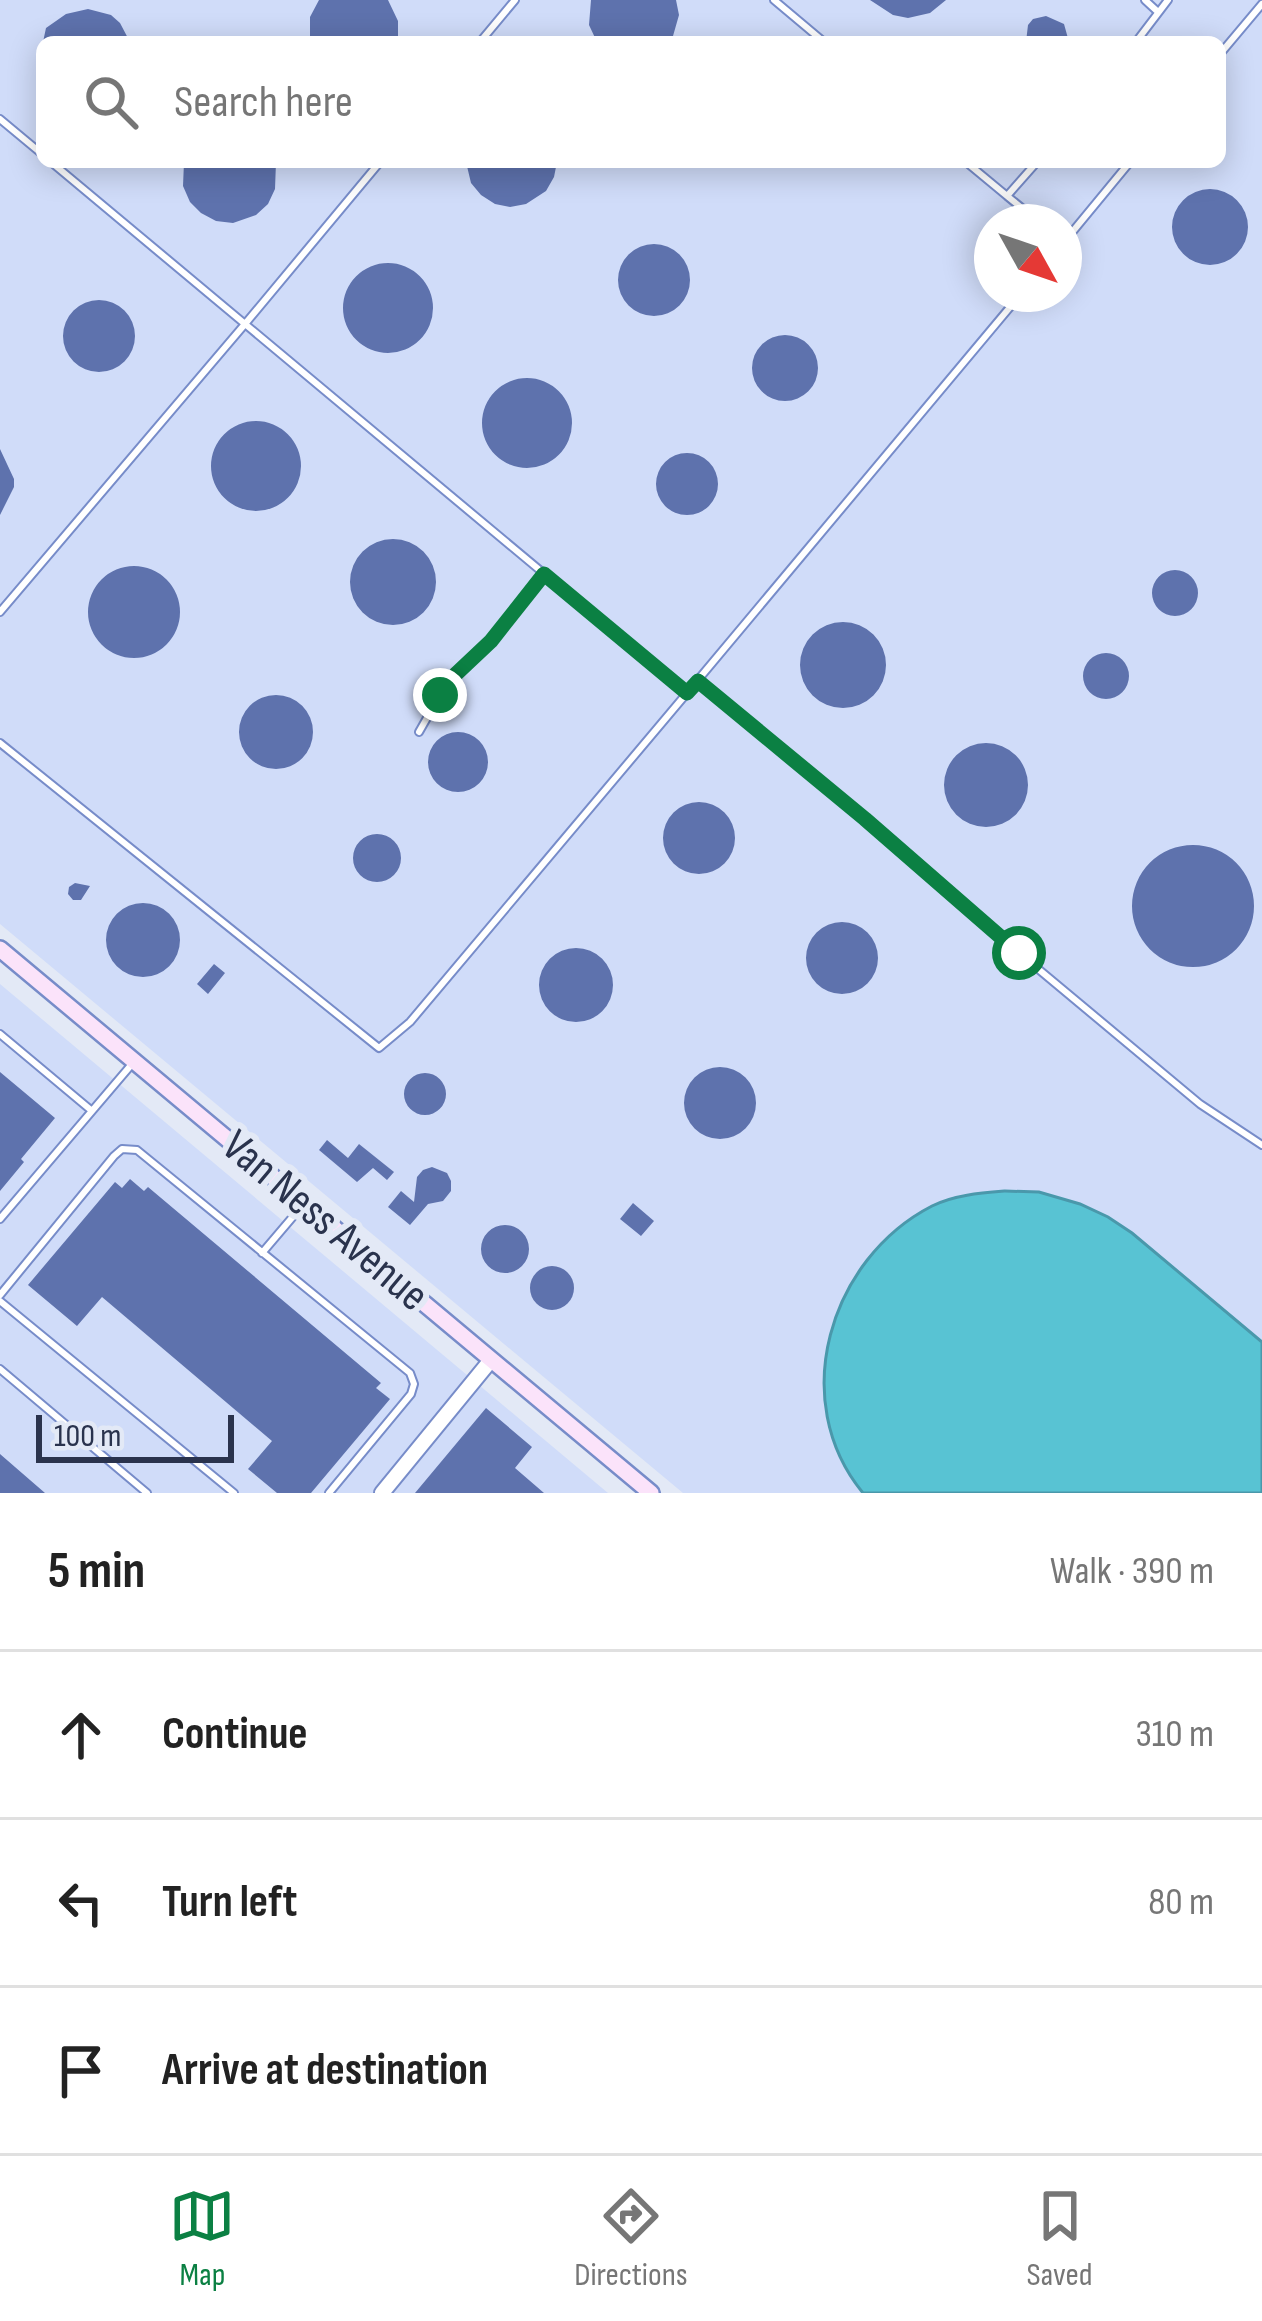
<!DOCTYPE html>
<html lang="en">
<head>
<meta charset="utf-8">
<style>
  :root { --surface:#fff; --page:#f2f2f2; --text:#222; --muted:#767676; --line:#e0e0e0; --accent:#0b8043 }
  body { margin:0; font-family:"Sofia Sans Condensed",sans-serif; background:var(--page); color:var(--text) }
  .compass { position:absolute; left:974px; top:204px; width:108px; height:108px; border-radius:50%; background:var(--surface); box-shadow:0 6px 30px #0003; rotate:130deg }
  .scale { position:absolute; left:36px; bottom:30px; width:198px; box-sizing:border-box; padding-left:12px; border:6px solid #2a334d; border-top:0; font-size:33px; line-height:42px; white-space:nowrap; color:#2a334d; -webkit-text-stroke:9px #e3e9f6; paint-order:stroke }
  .stop { position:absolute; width:36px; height:36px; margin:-27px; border:9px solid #0b8043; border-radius:50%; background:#fff }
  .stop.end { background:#0b8043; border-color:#fff; box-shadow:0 3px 12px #0008 }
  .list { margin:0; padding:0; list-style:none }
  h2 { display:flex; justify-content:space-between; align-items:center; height:156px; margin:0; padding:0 48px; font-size:51px }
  h2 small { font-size:39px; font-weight:400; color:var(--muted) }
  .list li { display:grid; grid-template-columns:78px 1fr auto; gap:36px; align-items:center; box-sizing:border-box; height:168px; padding:0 48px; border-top:3px solid var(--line) }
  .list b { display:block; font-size:45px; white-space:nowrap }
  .list em { font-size:39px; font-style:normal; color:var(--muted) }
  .icon { flex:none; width:66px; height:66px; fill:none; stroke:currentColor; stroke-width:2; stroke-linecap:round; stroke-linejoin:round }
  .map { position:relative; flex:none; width:1262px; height:1493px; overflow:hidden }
  .search { position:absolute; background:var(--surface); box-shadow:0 6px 30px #0003; left:36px; right:36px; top:36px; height:132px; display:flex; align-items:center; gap:30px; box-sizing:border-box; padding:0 42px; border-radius:18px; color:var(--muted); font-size:45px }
  .sheet { height:660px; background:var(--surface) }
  nav { display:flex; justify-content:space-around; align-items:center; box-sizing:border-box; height:168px; border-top:3px solid var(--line); background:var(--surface); font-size:33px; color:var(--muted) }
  nav a { display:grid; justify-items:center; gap:6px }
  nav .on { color:var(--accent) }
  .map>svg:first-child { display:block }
  .built { fill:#d0dcf9; fill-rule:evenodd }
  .water { fill:#58c3d3; stroke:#4a98ab; stroke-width:3 }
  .building { fill:#5e72ad }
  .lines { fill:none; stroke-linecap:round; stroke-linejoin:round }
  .service-casing { stroke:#778cc9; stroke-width:10 }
  .tertiary-casing { stroke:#778cc9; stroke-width:18 }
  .secondary-casing { stroke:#778cc9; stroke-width:20 }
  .service { stroke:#fff; stroke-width:6 }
  .tertiary { stroke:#fff; stroke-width:14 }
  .secondary { stroke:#fbe3fa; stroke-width:15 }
  .route { stroke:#0b8043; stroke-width:15 }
  .labels { text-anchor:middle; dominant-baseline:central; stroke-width:12; stroke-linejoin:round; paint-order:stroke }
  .street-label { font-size:45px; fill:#2a334d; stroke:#e3e9f6 }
</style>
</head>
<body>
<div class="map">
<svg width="1262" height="1493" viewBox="0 0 1262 1493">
  <rect width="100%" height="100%" fill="#e3e9f6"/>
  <path class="built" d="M0 0H1262V1493H683L0 924ZM42 42H1220V162H42ZM992 222H1064V294H992Z
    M0 984 608 1493H0Z"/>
  <path class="water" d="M1005 1191 1039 1192 1080 1204 1108 1217 1132 1233 1262 1342V1493H863C787 1401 829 1259 932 1206 954 1195 980 1193 1005 1191Z"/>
  <path class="building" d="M319 0H388L398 21V42H310V17Z
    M591 0H676L679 15 673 36 669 42H597L589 25Z
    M870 0H946L930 13 908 18 893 15Z
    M88 9 111 15 120 23 130 42H43L46 28 66 14Z
    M1046 16 1064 24 1069 42H1026L1028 25 1033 19Z
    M184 162H276L275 189 268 204 256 215 233 223 216 221 201 213 190 202 183 186Z
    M466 162H557L554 177 546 191 526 204 510 207 495 204 481 195 471 183Z
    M1172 227a38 38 0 1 1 76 0a38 38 0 1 1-76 0Z
    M618 280a36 36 0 1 1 72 0a36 36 0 1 1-72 0Z
    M343 308a45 45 0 1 1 90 0a45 45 0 1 1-90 0Z
    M63 336a36 36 0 1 1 72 0a36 36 0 1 1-72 0Z
    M752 368a33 33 0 1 1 66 0a33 33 0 1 1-66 0Z
    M482 423a45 45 0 1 1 90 0a45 45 0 1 1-90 0Z
    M211 466a45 45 0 1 1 90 0a45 45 0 1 1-90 0Z
    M0 449 14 479V487L0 515Z
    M656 484a31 31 0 1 1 62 0a31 31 0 1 1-62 0Z
    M350 582a43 43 0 1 1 86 0a43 43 0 1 1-86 0Z
    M88 612a46 46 0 1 1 92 0a46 46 0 1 1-92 0Z
    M1152 593a23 23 0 1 1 46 0a23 23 0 1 1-46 0Z
    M800 665a43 43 0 1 1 86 0a43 43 0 1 1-86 0Z
    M1083 676a23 23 0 1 1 46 0a23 23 0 1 1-46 0Z
    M239 732a37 37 0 1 1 74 0a37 37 0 1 1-74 0Z
    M428 762a30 30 0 1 1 60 0a30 30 0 1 1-60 0Z
    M944 785a42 42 0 1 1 84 0a42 42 0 1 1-84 0Z
    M663 838a36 36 0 1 1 72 0a36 36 0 1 1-72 0Z
    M353 858a24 24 0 1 1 48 0a24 24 0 1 1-48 0Z
    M1132 906a61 61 0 1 1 122 0a61 61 0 1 1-122 0Z
    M75 883 90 886 81 900H73L68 894 69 887Z
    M106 940a37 37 0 1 1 74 0a37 37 0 1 1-74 0Z
    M806 958a36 36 0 1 1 72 0a36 36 0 1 1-72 0Z
    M539 985a37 37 0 1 1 74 0a37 37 0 1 1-74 0Z
    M214 964 225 973 208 994 197 984Z
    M684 1103a36 36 0 1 1 72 0a36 36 0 1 1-72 0Z
    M0 1072 55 1118 21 1159 24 1162 0 1191Z
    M404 1094a21 21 0 1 1 42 0a21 21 0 1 1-42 0Z
    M327 1140 348 1158 359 1144 394 1172 387 1180 373 1168 357 1182 319 1150Z
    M432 1167 447 1173 451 1181V1191L443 1201 428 1204 410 1225 388 1207 401 1191 414 1202 417 1177 423 1170Z
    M130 1179 144 1191 148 1187 381 1383 376 1388 390 1399 311 1493H277L248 1469 272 1441 102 1297 77 1326 28 1285 115 1182 122 1188Z
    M633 1203 654 1221 641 1236 620 1219Z
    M481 1249a24 24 0 1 1 48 0a24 24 0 1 1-48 0Z
    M530 1288a22 22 0 1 1 44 0a22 22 0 1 1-44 0Z
    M486 1408 532 1447 515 1468 544 1493H415Z
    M0 1454 45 1493H0Z"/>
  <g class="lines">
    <g class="service-casing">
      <path id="service" d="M774 0 824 42
        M1145 0 1158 12
        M480 42 515 0
        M1136 42 1168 0
        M1220 54 1262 4
        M0 119 42 154
        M51 162 245 324 380 162
        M966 162 1007 196
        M1037 162 1007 196 1039 222
        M1064 242 1130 162
        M0 612 245 324 687 693 1021 294
        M698 681 865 819 1019 953 1200 1104 1262 1145
        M419 732 440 695 456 674 491 642 544 574
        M0 743 379 1048 410 1022 687 693
        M0 1034 92 1111
        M0 1219 132 1064
        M262 1253 302 1206
        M0 1295 114 1156 122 1149 137 1150 410 1373 414 1384 411 1394 329 1493
        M0 1301 234 1493
        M0 1369 147 1493"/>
    </g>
    <g class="tertiary-casing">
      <path id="tertiary" d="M382 1493 491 1360"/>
    </g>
    <g class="secondary-casing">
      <path id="secondary" d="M0 949 651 1493"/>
    </g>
    <use href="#service" class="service"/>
    <use href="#tertiary" class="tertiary"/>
    <use href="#secondary" class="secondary"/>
  </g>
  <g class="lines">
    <path class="route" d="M440 695 456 674 491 641 544 574 687 693 698 681 865 819 1019 953"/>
  </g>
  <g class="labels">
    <g class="street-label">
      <text transform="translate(325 1221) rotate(40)">Van Ness Avenue</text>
    </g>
  </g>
</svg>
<svg class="compass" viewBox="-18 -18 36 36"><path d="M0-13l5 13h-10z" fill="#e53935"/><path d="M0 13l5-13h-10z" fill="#767676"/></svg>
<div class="scale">100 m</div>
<div class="stop" style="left:1019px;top:953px"></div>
<div class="stop end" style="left:440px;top:695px"></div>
<div class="search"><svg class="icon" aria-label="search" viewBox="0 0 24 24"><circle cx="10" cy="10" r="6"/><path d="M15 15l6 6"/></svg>Search here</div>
</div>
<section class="sheet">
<h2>5 min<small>Walk · 390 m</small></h2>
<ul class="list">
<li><svg class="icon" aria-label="ahead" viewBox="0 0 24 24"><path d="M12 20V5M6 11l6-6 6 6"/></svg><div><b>Continue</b></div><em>310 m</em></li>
<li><svg class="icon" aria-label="left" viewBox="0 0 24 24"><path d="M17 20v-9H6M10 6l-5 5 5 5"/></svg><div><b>Turn left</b></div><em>80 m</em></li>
<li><svg class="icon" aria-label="arrive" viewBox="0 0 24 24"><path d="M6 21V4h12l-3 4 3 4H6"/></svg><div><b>Arrive at destination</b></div></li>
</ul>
</section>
<nav>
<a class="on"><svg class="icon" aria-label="map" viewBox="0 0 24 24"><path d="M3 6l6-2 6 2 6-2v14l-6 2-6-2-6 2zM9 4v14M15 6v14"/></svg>Map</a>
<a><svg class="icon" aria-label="directions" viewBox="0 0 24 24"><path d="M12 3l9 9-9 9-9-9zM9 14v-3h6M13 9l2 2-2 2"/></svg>Directions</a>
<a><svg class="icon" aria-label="saved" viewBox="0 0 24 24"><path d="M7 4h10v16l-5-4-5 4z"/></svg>Saved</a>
</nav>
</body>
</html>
